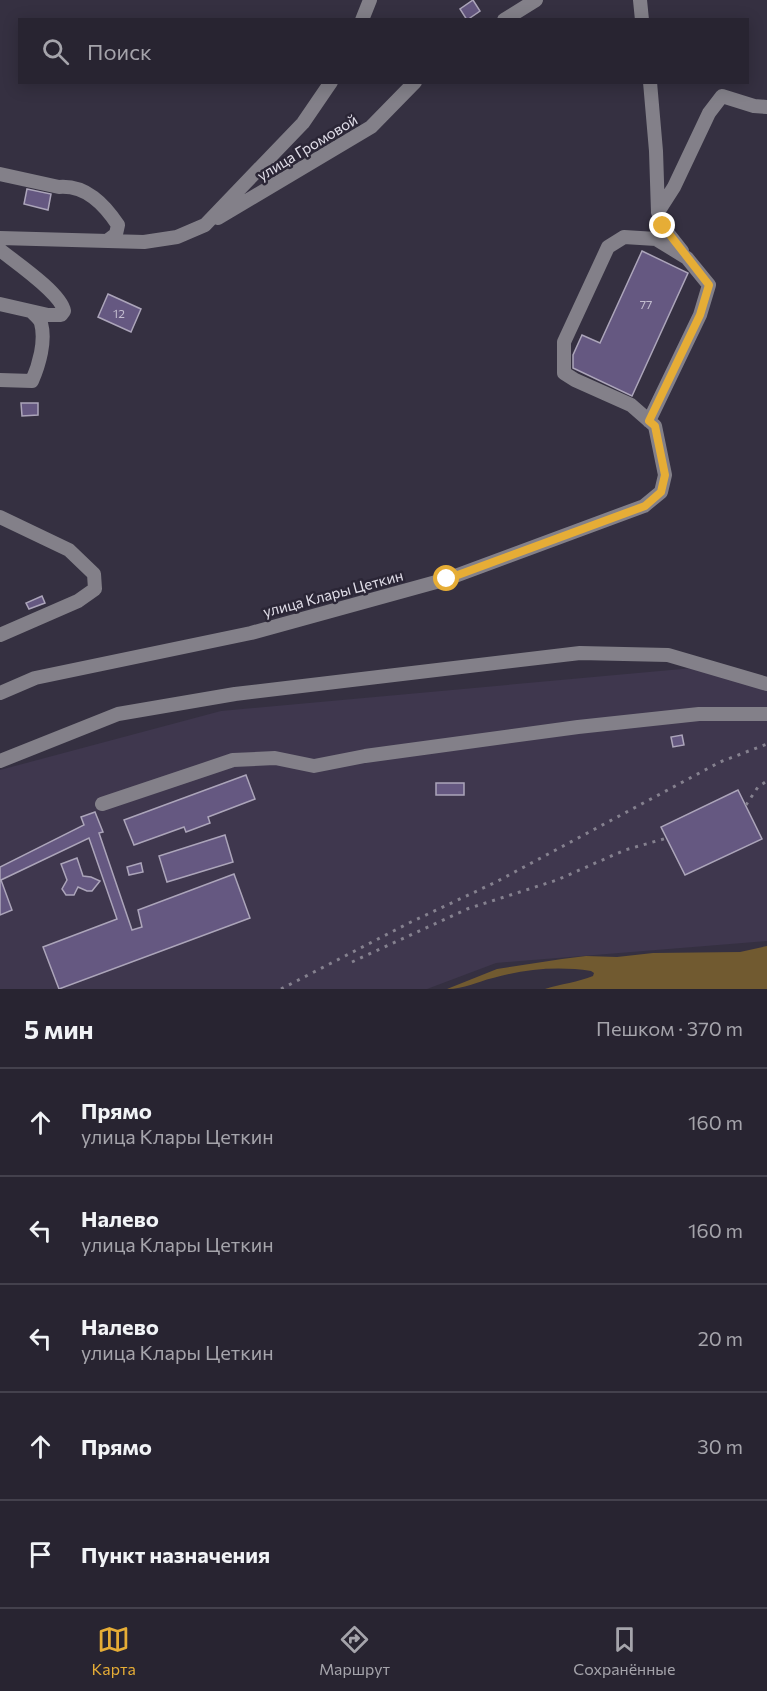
<!DOCTYPE html>
<html lang="ru">
<head>
<meta charset="utf-8">
<style>
  :root { --surface:#282431; --page:#302c39; --text:#f1f3f6; --muted:#a5a4ab; --line:#44414d; --accent:#e6ad36 }
  body { margin:0; font-family:Commissioner,sans-serif; background:var(--page); color:var(--text) }
  .stop { position:absolute; width:18px; height:18px; margin:-14px; border:4px solid #e6ad36; border-radius:50%; background:#fff }
  .stop.end { background:#e6ad36; border-color:#fff; box-shadow:0 2px 6px #0008 }
  .list { margin:0; padding:0; list-style:none }
  h2 { display:flex; justify-content:space-between; align-items:center; height:78px; margin:0; padding:0 24px; font-size:26px }
  h2 small { font-size:20px; font-weight:400; color:var(--muted) }
  .list li { display:grid; grid-template-columns:39px 1fr auto; gap:18px; align-items:center; box-sizing:border-box; height:108px; padding:0 24px; border-top:2px solid var(--line) }
  .list b { display:block; font-size:22px; white-space:nowrap }
  .list p { margin:0; font-size:20px; white-space:nowrap; color:var(--muted) }
  .list em { font-size:20px; font-style:normal; color:var(--muted) }
  .icon { flex:none; width:33px; height:33px; fill:none; stroke:currentColor; stroke-width:2; stroke-linecap:round; stroke-linejoin:round }
  .map { position:relative; flex:none; width:767px; height:989px; overflow:hidden }
  .search { position:absolute; background:var(--surface); box-shadow:0 3px 15px #0003; left:18px; right:18px; top:18px; height:66px; display:flex; align-items:center; gap:15px; box-sizing:border-box; padding:0 21px; border-radius:0px; color:var(--muted); font-size:22px }
  .sheet { height:618px; background:var(--surface) }
  nav { display:flex; justify-content:space-around; align-items:center; box-sizing:border-box; height:84px; border-top:2px solid var(--line); background:var(--surface); font-size:16px; color:var(--muted) }
  nav a { display:grid; justify-items:center; gap:3px }
  nav .on { color:var(--accent) }
  .map>svg:first-child { display:block }
  .built { fill:#3f374e }
  .water { fill:#715a30 }
  .building { fill:#655881; stroke:#aca5ba; stroke-width:1.5 }
  .lines { fill:none; stroke-linecap:round; stroke-linejoin:round }
  .minor { stroke:#838089; stroke-width:14 }
  .rail { stroke:#85818f; stroke-width:3; stroke-dasharray:3 6; stroke-linecap:butt }
  .route { stroke:#e6ad36; stroke-width:8 }
  .labels { text-anchor:middle; dominant-baseline:central; stroke-width:5; stroke-linejoin:round; paint-order:stroke }
  .number-label { font-size:12px; fill:#c2bccf }
  .street-label { font-size:15px; fill:#e1dee9; stroke:#2b2636 }
</style>
</head>
<body>
<div class="map">
<svg width="767" height="989" viewBox="0 0 767 989">
  <rect width="100%" height="100%" fill="#353041"/>
  <path class="built" d="M693 668 767 688V941L496 963 427 989H0V770L221 711Z"/>
  <path class="water" d="M767 946V989H545C560 984 579 982 593 976L594 973 591 971C558 966 524 969 493 978 476 982 465 989 447 989L497 969 562 959 586 956 617 957 653 953 740 952Z"/>
  <path class="building" d="M473 0 480 11 467 20 460 9Z
    M27 189 51 194 48 210 24 204Z
    M642 251 688 273 632 396 573 368V355L582 335 600 343Z
    M108 294 141 309 131 332 98 317Z
    M21 403H38V415L22 416Z
    M42 596 45 603 29 609 26 603Z
    M682 735 684 745 673 747 671 737Z
    M246 775 255 799 208 817 210 823 186 832 184 827 134 845 124 820Z
    M436 783H464V795H436Z
    M738 790 762 839 685 875 661 827Z
    M95 812 103 832 99 833 132 930 142 927 138 910 234 874 250 918 59 989 43 947 117 919 89 838 1 880 12 910 0 915V867L84 825 81 817Z
    M225 835 233 862 167 882 159 856Z
    M77 858 83 876 91 877 100 881 92 891H87L78 887 74 895H66L62 889 67 880 61 864Z
    M141 863 143 872 129 875 127 867Z"/>
  <g class="lines">
    <path class="minor" d="M640 0 642 20
      M362 20 370 0
      M504 20 536 0
      M650 82 656 151 658 212
      M0 174 59 187C86 185 104 204 118 225L116 234 107 241
      M218 218 371 127 415 82
      M0 238 144 242 177 237 205 225 303 123 331 82
      M0 250C15 262 61 293 64 311L61 315H48L0 304
      M682 251 663 227 658 212 674 187 709 113 722 96 754 106 767 107
      M0 380 32 381C39 365 46 341 41 323 40 319 35 315 32 312
      M0 517 69 550 94 574 95 589 78 601 0 635
      M0 693 35 678 251 633 447 579 644 506 661 492 665 475 655 426 631 405 575 380 564 373V342L608 247 624 237 656 239 687 258 709 285 700 315 649 421
      M0 761 118 714 235 694 580 653 668 655 767 684
      M102 804 233 760 275 758 314 766 365 756 578 727 699 714H767"/>
    <path class="rail" d="M746 805 758 787 767 781
      M352 962 467 909 557 880 625 850 667 838
      M281 989 411 922 496 882 720 762 767 744"/>
  </g>
  <g class="lines">
    <path class="route" d="M447 579 645 506 661 492 665 475 655 426 649 421 700 315 709 285 663 226"/>
  </g>
  <g class="labels">
    <g class="number-label">
      <text x="646" y="304">77</text>
      <text x="119" y="313">12</text>
    </g>
    <g class="street-label">
      <text transform="translate(307 147) rotate(-31)">улица Громовой</text>
      <text transform="translate(333 593) rotate(-15)">улица Клары Цеткин</text>
    </g>
  </g>
</svg>
<div class="stop" style="left:447px;top:579px"></div>
<div class="stop end" style="left:663px;top:226px"></div>
<div class="search"><svg class="icon" aria-label="search" viewBox="0 0 24 24"><circle cx="10" cy="10" r="6"/><path d="M15 15l6 6"/></svg>Поиск</div>
</div>
<section class="sheet">
<h2>5 мин<small>Пешком · 370 m</small></h2>
<ul class="list">
<li><svg class="icon" aria-label="ahead" viewBox="0 0 24 24"><path d="M12 20V5M6 11l6-6 6 6"/></svg><div><b>Прямо</b><p>улица Клары Цеткин</p></div><em>160 m</em></li>
<li><svg class="icon" aria-label="left" viewBox="0 0 24 24"><path d="M17 20v-9H6M10 6l-5 5 5 5"/></svg><div><b>Налево</b><p>улица Клары Цеткин</p></div><em>160 m</em></li>
<li><svg class="icon" aria-label="left" viewBox="0 0 24 24"><path d="M17 20v-9H6M10 6l-5 5 5 5"/></svg><div><b>Налево</b><p>улица Клары Цеткин</p></div><em>20 m</em></li>
<li><svg class="icon" aria-label="ahead" viewBox="0 0 24 24"><path d="M12 20V5M6 11l6-6 6 6"/></svg><div><b>Прямо</b></div><em>30 m</em></li>
<li><svg class="icon" aria-label="arrive" viewBox="0 0 24 24"><path d="M6 21V4h12l-3 4 3 4H6"/></svg><div><b>Пункт назначения</b></div></li>
</ul>
</section>
<nav>
<a class="on"><svg class="icon" aria-label="map" viewBox="0 0 24 24"><path d="M3 6l6-2 6 2 6-2v14l-6 2-6-2-6 2zM9 4v14M15 6v14"/></svg>Карта</a>
<a><svg class="icon" aria-label="directions" viewBox="0 0 24 24"><path d="M12 3l9 9-9 9-9-9zM9 14v-3h6M13 9l2 2-2 2"/></svg>Маршрут</a>
<a><svg class="icon" aria-label="saved" viewBox="0 0 24 24"><path d="M7 4h10v16l-5-4-5 4z"/></svg>Сохранённые</a>
</nav>
</body>
</html>
